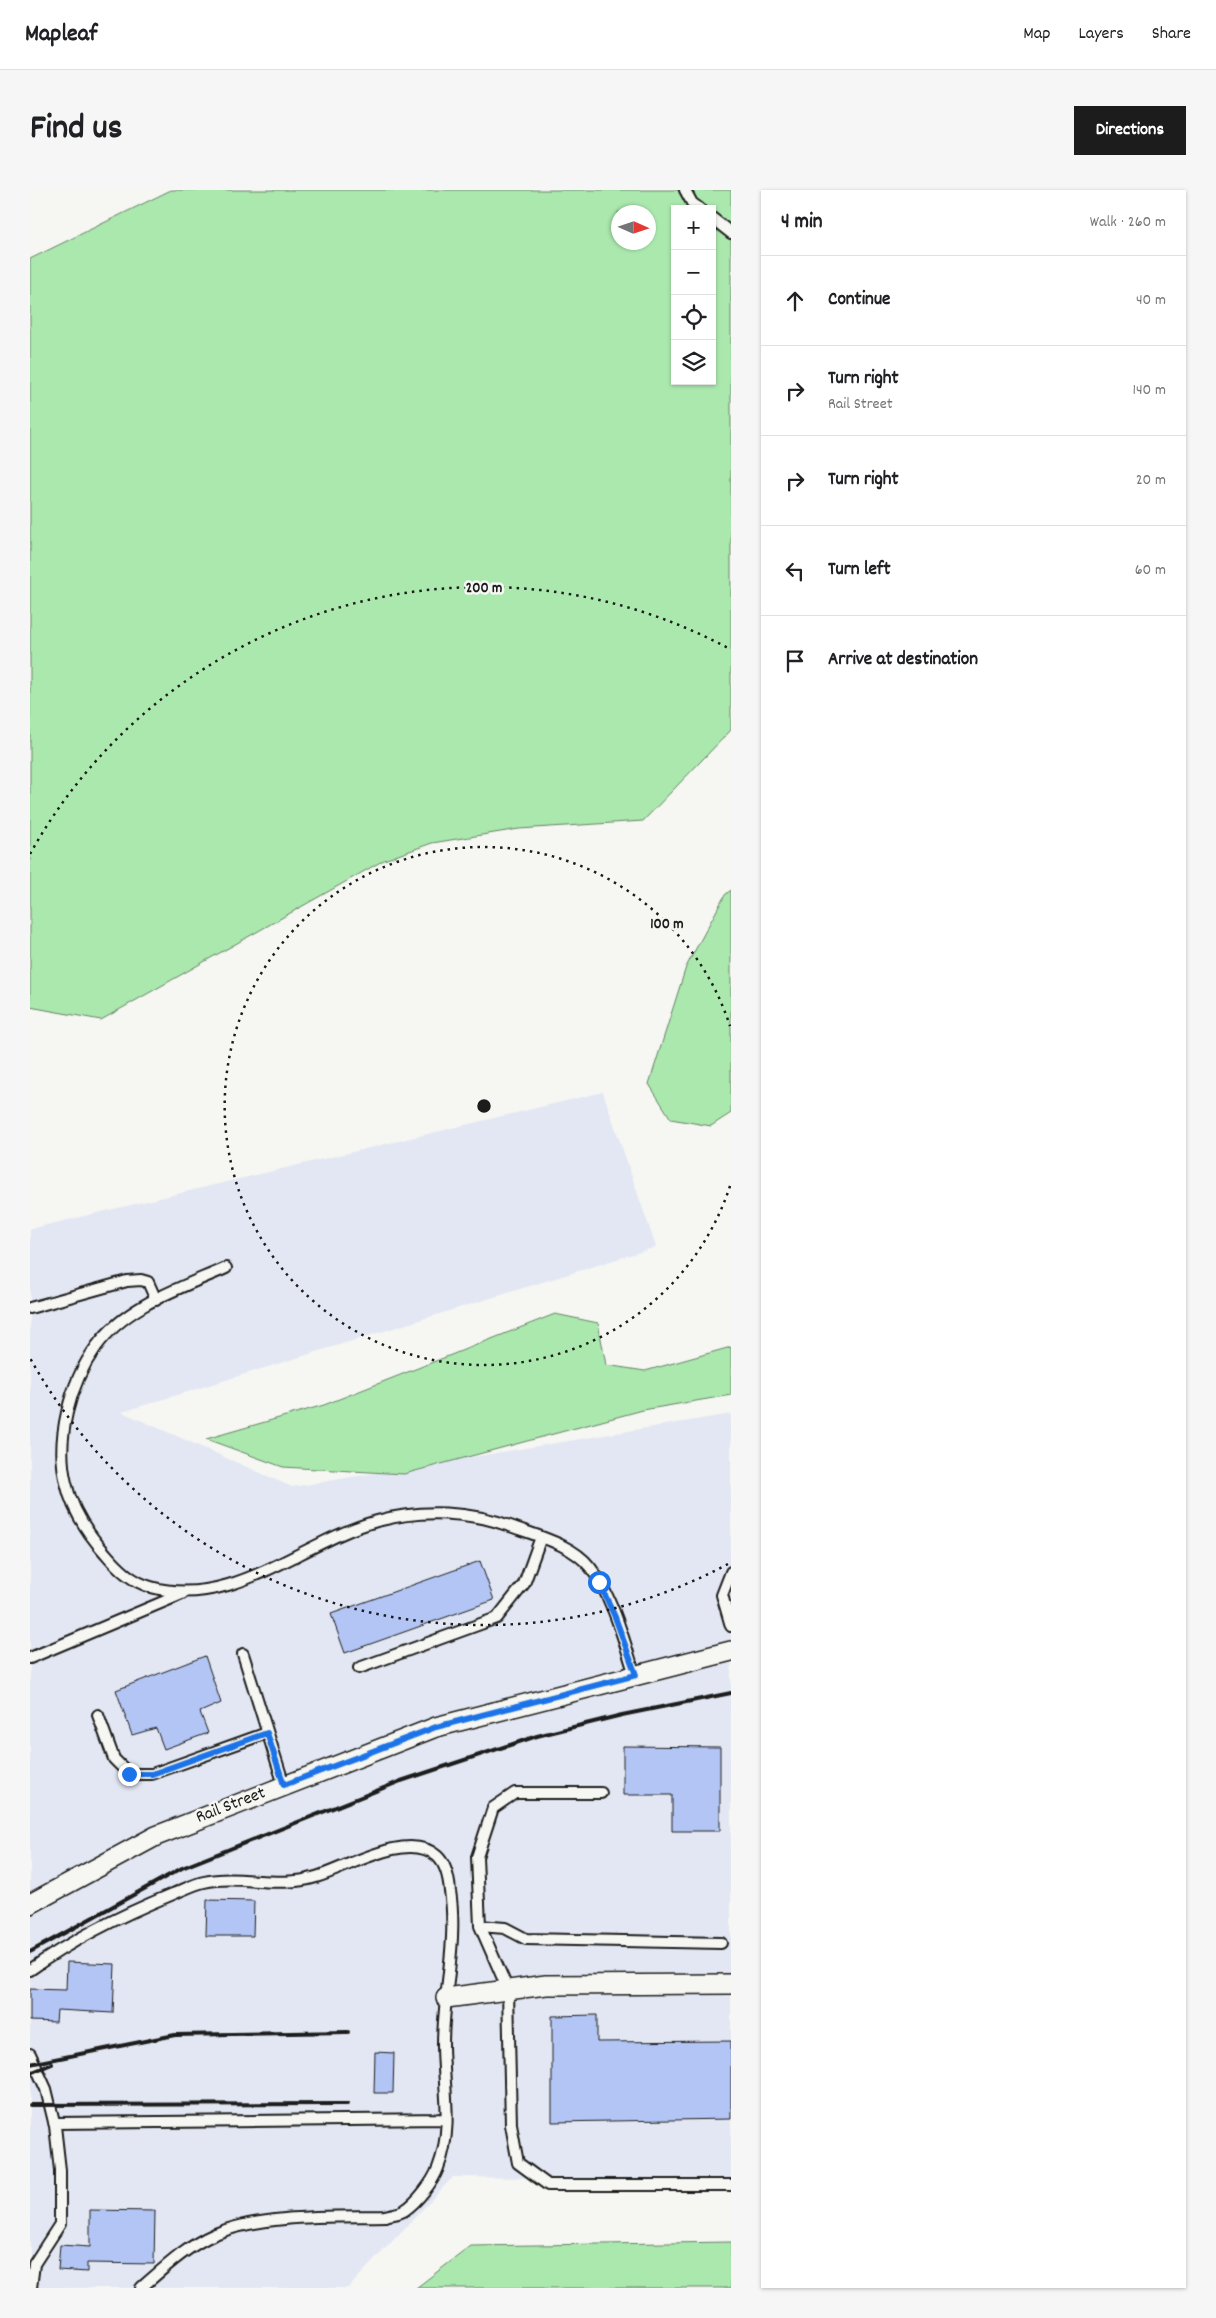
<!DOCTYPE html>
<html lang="en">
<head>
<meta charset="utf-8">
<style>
  :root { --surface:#fff; --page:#f6f6f6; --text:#202124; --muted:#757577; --line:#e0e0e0; --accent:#1c1c1c }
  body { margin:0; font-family:Dekko,sans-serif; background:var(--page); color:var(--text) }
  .controls { position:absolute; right:15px; top:15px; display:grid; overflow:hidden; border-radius:0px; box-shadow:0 1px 4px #0004 }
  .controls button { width:45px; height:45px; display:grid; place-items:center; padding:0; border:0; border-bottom:1px solid var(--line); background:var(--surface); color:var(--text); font:25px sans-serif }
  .compass { position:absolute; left:581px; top:15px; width:45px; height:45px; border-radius:50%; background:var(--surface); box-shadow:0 1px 4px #0004; rotate:93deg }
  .stop { position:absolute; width:15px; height:15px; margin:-11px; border:4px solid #1a73e8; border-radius:50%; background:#fff }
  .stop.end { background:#1a73e8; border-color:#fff; box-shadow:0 1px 5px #0008 }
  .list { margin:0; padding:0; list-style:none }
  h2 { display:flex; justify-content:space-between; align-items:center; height:65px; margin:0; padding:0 20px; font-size:21px }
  h2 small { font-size:16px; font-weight:400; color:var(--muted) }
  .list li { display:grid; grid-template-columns:32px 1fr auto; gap:15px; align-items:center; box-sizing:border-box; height:90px; padding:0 20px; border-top:1px solid var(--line) }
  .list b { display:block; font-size:19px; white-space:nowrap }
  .list p { margin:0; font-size:16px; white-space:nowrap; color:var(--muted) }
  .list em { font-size:16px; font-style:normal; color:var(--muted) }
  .icon { flex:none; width:28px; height:28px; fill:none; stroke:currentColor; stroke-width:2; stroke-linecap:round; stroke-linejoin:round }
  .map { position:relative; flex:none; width:701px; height:2098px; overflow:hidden; border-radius:0px }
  header { display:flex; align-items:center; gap:30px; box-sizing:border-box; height:70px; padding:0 25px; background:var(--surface); border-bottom:1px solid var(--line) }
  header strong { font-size:24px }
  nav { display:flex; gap:28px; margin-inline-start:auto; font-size:18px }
  .intro { display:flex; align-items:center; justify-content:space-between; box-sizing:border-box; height:120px; padding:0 30px }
  h1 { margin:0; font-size:35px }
  .button { padding:12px 22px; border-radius:0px; background:var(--accent); color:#fff; font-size:18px; font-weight:700 }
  main { display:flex; gap:30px; padding:0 30px }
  aside { flex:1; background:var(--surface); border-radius:0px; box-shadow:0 1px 4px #0004 }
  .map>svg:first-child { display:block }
  .built { fill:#e2e7f3 }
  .green { fill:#abe8ae; stroke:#648265; fill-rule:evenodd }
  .building { fill:#b2c5f5; stroke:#1c1c1c }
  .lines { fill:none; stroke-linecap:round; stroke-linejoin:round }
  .lane-casing { stroke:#1c1c1c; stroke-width:14 }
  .street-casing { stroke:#1c1c1c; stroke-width:22 }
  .lane { stroke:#f6f6f2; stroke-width:10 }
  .street { stroke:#f6f6f2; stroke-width:19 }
  .rail { stroke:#1c1c1c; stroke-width:4 }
  .route { stroke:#1a73e8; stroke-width:6 }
  .ring { fill:none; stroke:#1c1c1c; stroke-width:2.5; stroke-dasharray:2.5 5 }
  .labels { text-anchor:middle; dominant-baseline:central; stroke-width:5; stroke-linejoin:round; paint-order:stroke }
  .street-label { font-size:18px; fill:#1c1c1c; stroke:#f6f6f2 }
  .centre { fill:#1c1c1c; stroke:#f6f6f2; stroke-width:2.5 }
  .ring-label { font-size:15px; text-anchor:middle; font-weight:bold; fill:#1c1c1c; stroke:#f6f6f2; stroke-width:5; stroke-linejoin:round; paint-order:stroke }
</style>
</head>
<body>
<header>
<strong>Mapleaf</strong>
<nav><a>Map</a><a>Layers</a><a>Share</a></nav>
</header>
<div class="intro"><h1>Find us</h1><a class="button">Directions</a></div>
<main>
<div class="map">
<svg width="701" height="2098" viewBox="0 0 701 2098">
  <rect width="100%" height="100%" fill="#f6f6f2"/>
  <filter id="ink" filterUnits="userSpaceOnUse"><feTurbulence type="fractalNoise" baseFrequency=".02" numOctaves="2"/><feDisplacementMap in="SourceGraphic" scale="10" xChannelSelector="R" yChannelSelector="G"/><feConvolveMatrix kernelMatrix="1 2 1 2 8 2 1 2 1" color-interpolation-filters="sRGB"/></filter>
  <g filter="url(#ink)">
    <path class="built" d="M573 902 626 1057 92 1222 262 1297 701 1224V1990L423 1987 318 2098H0V1039Z"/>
    <path class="green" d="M141 0H701V540L613 631 489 639 402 653 354 670 71 830 0 817V69ZM645 19H682V191H645ZM588 22H618V52H588Z
      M701 700V923L681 936 641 929 619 894 656 777 695 705Z
      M525 1124 568 1133 576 1175 615 1181 701 1157V1205L613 1220 374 1284 253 1277 176 1249 294 1215Z
      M701 2052V2098H386L441 2056Z"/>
    <path class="building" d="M450 1371 464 1410 315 1463 301 1424Z
      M175 1466 191 1513 170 1522 178 1543 134 1559 126 1538 102 1545 86 1500Z
      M593 1556 690 1557V1641H642V1605H593Z
      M177 1710 224 1711 223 1746H176Z
      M37 1772 85 1774 83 1823 27 1820 26 1832 0 1831V1799L36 1800Z
      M567 1825V1852L701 1851V1929L522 1932V1826Z
      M345 1862 364 1863 363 1903H344Z
      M60 2020 125 2021 124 2074 57 2073V2082L28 2080 30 2055 60 2057Z"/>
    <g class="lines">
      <g class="lane-casing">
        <path id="lane" d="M655 0 662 13 670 19
          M682 28 701 43
          M196 1078C151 1098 96 1115 66 1157 40 1193 25 1249 36 1293 42 1320 58 1344 76 1364 88 1378 102 1392 121 1397 203 1420 272 1351 347 1331 392 1319 440 1321 483 1337 508 1346 543 1355 560 1377 582 1405 594 1451 605 1485
          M0 1118 97 1091 111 1090 118 1092 126 1110
          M701 1382 692 1405 701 1436
          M213 1464 254 1595
          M0 1468 152 1404
          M329 1478 467 1428 494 1394 511 1347
          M68 1525 84 1569 99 1584H122L237 1543
          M571 1603H485L463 1618 447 1667 450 1736 478 1800 481 1935 488 1973 518 1995H701
          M450 1736 475 1738 496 1749 691 1753
          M0 1780C43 1749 94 1724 143 1704 153 1700 164 1694 174 1692 211 1684 248 1699 286 1687 317 1678 378 1640 407 1666 416 1674 419 1690 420 1701 428 1751 413 1804 413 1854 413 1896 424 1938 408 1978 403 1992 387 2012 375 2020 370 2024 361 2024 355 2026 304 2027 232 2024 185 2044 157 2056 134 2078 111 2098
          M0 1864 16 1899 25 1936 30 1980V2034L4 2074 1 2098
          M24 1933 416 1929"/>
      </g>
      <g class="street-casing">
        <path id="street" d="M0 1714 126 1646 406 1537 701 1461
          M416 1808 516 1795 701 1794"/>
      </g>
      <use href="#lane" class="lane"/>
      <use href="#street" class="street"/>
      <path class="rail" d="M0 1762 152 1678 371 1591 507 1546 592 1525 701 1503
        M0 1874 145 1845 318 1842
        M0 1883 22 1874
        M0 1915 317 1914"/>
    </g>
  </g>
  <g class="lines" filter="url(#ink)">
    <path class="route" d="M99 1584H122L237 1543 254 1595 406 1537 606 1485 585 1427 569 1392"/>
  </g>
  <g class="ring">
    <path d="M700 996A259 259 0 1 1 700 836"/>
    <path d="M698 1374A519 519 0 0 1 0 1168M0 664A519 519 0 0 1 698 458"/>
  </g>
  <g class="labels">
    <g class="street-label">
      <text transform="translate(201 1616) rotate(-21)">Rail Street</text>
    </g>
  </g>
  <circle cx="454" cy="916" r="8" class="centre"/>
  <g class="ring-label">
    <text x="454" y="402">200 m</text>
    <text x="637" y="738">100 m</text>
  </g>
</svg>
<div class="controls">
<button>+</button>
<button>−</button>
<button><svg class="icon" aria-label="locate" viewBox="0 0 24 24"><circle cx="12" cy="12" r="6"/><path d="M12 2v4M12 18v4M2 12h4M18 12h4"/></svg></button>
<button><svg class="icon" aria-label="layers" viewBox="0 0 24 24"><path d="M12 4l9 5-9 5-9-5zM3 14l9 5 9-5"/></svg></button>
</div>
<svg class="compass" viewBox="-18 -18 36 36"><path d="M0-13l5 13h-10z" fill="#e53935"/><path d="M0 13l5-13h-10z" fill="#757577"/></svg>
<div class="stop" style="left:569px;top:1392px"></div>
<div class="stop end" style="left:99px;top:1584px"></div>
</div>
<aside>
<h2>4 min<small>Walk · 260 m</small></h2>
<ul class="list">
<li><svg class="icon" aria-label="ahead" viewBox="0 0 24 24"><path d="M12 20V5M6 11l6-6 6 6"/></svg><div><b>Continue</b></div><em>40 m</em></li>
<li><svg class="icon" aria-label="right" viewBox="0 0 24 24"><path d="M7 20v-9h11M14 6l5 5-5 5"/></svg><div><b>Turn right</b><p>Rail Street</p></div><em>140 m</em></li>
<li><svg class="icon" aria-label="right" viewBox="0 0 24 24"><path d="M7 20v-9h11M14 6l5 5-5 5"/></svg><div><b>Turn right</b></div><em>20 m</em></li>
<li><svg class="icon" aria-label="left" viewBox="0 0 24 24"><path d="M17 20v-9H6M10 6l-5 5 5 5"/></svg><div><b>Turn left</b></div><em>60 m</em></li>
<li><svg class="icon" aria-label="arrive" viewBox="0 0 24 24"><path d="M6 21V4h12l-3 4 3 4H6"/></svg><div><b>Arrive at destination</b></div></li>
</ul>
</aside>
</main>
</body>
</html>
